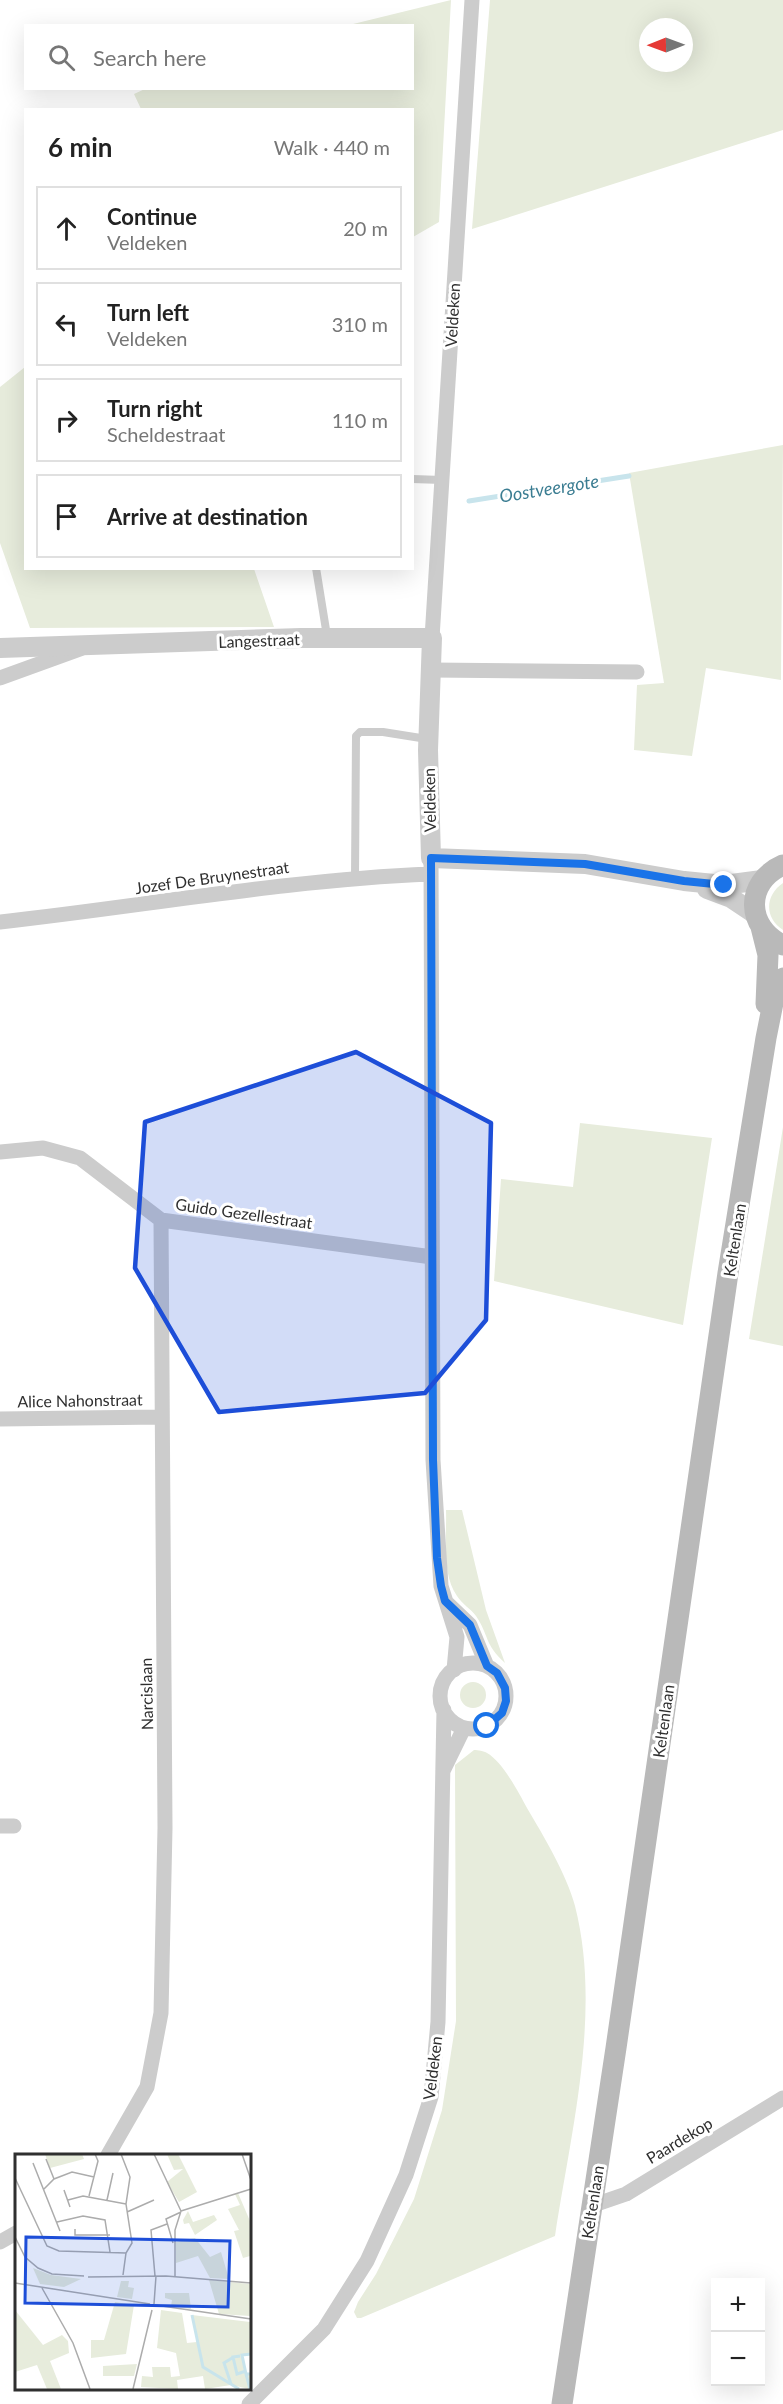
<!DOCTYPE html>
<html lang="en">
<head>
<meta charset="utf-8">
<style>
  :root { --surface:#fff; --page:#f2f2f2; --text:#222; --muted:#767676; --line:#e0e0e0 }
  body { margin:0; font-family:Lato,sans-serif; background:var(--page); color:var(--text) }
  .controls { position:absolute; right:18px; bottom:18px; display:grid; overflow:hidden; border-radius:0px; box-shadow:0 6px 24px #0002 }
  .controls button { width:54px; height:54px; display:grid; place-items:center; padding:0; border:0; border-bottom:2px solid var(--line); background:var(--surface); color:var(--text); font:30px sans-serif }
  .compass { position:absolute; left:639px; top:18px; width:54px; height:54px; border-radius:50%; background:var(--surface); box-shadow:0 6px 24px #0002; rotate:269deg }
  .stop { position:absolute; width:18px; height:18px; margin:-14px; border:4px solid #1a73e8; border-radius:50%; background:#fff }
  .stop.end { background:#1a73e8; border-color:#fff; box-shadow:0 2px 6px #0008 }
  .list { margin:0; padding:0; list-style:none }
  h2 { display:flex; justify-content:space-between; align-items:center; height:78px; margin:0; padding:0 24px; font-size:26px }
  h2 small { font-size:20px; font-weight:400; color:var(--muted) }
  .list li { display:grid; grid-template-columns:39px 1fr auto; gap:18px; align-items:center; box-sizing:border-box; height:84px; margin:0 12px 12px; padding:0 12px; border:2px solid var(--line); border-radius:0px }
  .list b { display:block; font-size:22px; white-space:nowrap }
  .list p { margin:0; font-size:20px; white-space:nowrap; color:var(--muted) }
  .list em { font-size:20px; font-style:normal; color:var(--muted) }
  .icon { flex:none; width:33px; height:33px; fill:none; stroke:currentColor; stroke-width:2; stroke-linecap:round; stroke-linejoin:round }
  .map { position:relative; flex:none; width:783px; height:2404px; overflow:hidden }
  .search { position:absolute; background:var(--surface); box-shadow:0 6px 24px #0002; left:24px; top:24px; width:390px; height:66px; display:flex; align-items:center; gap:15px; box-sizing:border-box; padding:0 21px; border-radius:0px; color:var(--muted); font-size:22px }
  .panel { position:absolute; background:var(--surface); box-shadow:0 6px 24px #0002; left:24px; top:108px; width:390px; height:462px; border-radius:0px }
  .map>svg:first-child { display:block }
  .green { fill:#e7ecdc; fill-rule:evenodd }
  .lines { fill:none; stroke-linecap:round; stroke-linejoin:round }
  .stream { stroke:#c8e4ec; stroke-width:5 }
  .service { stroke:#ccc; stroke-width:8 }
  .minor { stroke:#ccc; stroke-width:15 }
  .tertiary { stroke:#ccc; stroke-width:20 }
  .secondary { stroke:#b9b9b9; stroke-width:21 }
  .route { stroke:#1a73e8; stroke-width:8 }
  .marked { fill:#1d4ed8; fill-opacity:0.2; stroke:#1d4ed8; stroke-width:4.5; stroke-linejoin:round }
  .labels { text-anchor:middle; dominant-baseline:central; stroke-width:6; stroke-linejoin:round; paint-order:stroke }
  .street-label { font-size:16px; fill:#2f2f2f; stroke:#fff }
  .water-label { font-size:18px; font-style:italic; fill:#3b7d92; stroke:#fff }
  .inset-river { fill:none; stroke:#c8e4ec; stroke-width:3 }
  .inset-road { fill:none; stroke:#acacac; stroke-width:1.5 }
  .view { fill:#1d4ed8; fill-opacity:0.15; stroke:#1d4ed8; stroke-width:3 }
  .inset-edge { fill:none; stroke:#2f2f2f; stroke-width:3 }
</style>
</head>
<body>
<div class="map">
<svg width="783" height="2404" viewBox="0 0 783 2404">
  <rect width="100%" height="100%" fill="#fff"/>
  <path class="green" d="M451 0 439 222 413 237 412 110 141 109 134 94 147 88H412V26L349 25Z
    M490 0H783V130L472 229ZM648 27H684V63H648Z
    M25 367 26 568 254 569 274 627 30 628 0 543V387Z
    M783 445 781 680 706 668 692 756 634 750 637 685 664 683 629 473Z
    M783 883V930C764 918 765 895 783 883Z
    M580 1123 712 1138 683 1325 494 1281 501 1179 573 1187Z
    M783 1127V1346L749 1339Z
    M446 1510H462L486 1610 505 1663C484 1644 489 1635 476 1616 471 1609 462 1604 457 1596 441 1573 447 1536 446 1510Z
    M460 1695a13 13 0 1 1 26 0a13 13 0 1 1-26 0Z
    M474 1750C478 1750 484 1751 487 1753 502 1761 519 1793 527 1808 543 1835 567 1875 575 1906 602 2012 571 2131 555 2236L361 2318H357L354 2312 358 2302 376 2274 414 2199 442 2110 456 2021 455 1765Z"/>
  <g class="lines">
    <path class="stream" d="M469 501 629 476"/>
    <path class="service" d="M412 479 442 480
      M316 568 327 636
      M355 877 356 736 360 732H383L427 739"/>
    <path class="minor" d="M432 638 472 0
      M431 670 637 672
      M0 678 80 649
      M431 858 433 1460 441 1586 457 1637 454 1670
      M0 922C144 906 286 880 430 874
      M0 1152 43 1148 80 1158 161 1220 432 1257
      M0 1419 161 1417
      M448 1604 470 1625 487 1666
      M440 1696a33 33 0 1 1 66 0a33 33 0 1 1-66 0Z
      M443 1771 464 1728
      M0 1826H14
      M108 2155 147 2087 161 2013 165 1828 161 1220
      M591 2206 626 2194 783 2098
      M0 2242 16 2233
      M249 2404 324 2329 367 2261 406 2175 431 2097 438 2022 444 1710"/>
    <path class="tertiary" d="M0 648 301 638H432L428 750 431 858 585 864 684 881 724 885 762 880
      M707 889 731 898 755 914"/>
    <path class="secondary" d="M783 865C744 882 746 928 783 945
      M761 927 768 955 766 1004
      M562 2404 616 2048 728 1273 766 1038 776 988 783 978"/>
  </g>
  <g class="lines">
    <path class="route" d="M487 1726 502 1713 506 1701 505 1688 497 1673 487 1666 470 1625 445 1601 441 1586 437 1558 433 1460 431 858 585 864 684 881 724 885"/>
  </g>
  <path class="marked" d="M356 1052 491 1123 486 1320 425 1393 219 1412 135 1268 145 1122Z"/>
  <g class="labels">
    <g class="street-label">
      <text transform="translate(452 315) rotate(-87)">Veldeken</text>
      <text transform="translate(259 640) rotate(-2)">Langestraat</text>
      <text transform="translate(429 800) rotate(-91)">Veldeken</text>
      <text transform="translate(212 877) rotate(-8)">Jozef De Bruynestraat</text>
      <text transform="translate(244 1213) rotate(8)">Guido Gezellestraat</text>
      <text transform="translate(734 1240) rotate(-81)">Keltenlaan</text>
      <text transform="translate(80 1400) rotate(-1)">Alice Nahonstraat</text>
      <text transform="translate(146 1694) rotate(-91)">Narcislaan</text>
      <text transform="translate(663 1721) rotate(-82)">Keltenlaan</text>
      <text transform="translate(432 2068) rotate(-83)">Veldeken</text>
      <text transform="translate(679 2140) rotate(-31)">Paardekop</text>
      <text transform="translate(592 2202) rotate(-81)">Keltenlaan</text>
    </g>
    <g class="water-label">
      <text transform="translate(549 488) rotate(-9)">Oostveergote</text>
    </g>
  </g>
  <g transform="translate(15 2154)">
    <rect width="236" height="236" fill="#fff"/>
    <path d="M30 0H67L69 5 35 14ZM152 0H163L182 38 164 48 152 28 168 15 159 16ZM223 39 235 67V102L228 104 219 77 224 76 213 55 225 51 220 40ZM173 57 178 68 199 61 202 66 180 81 174 69 169 70 168 66ZM180 84 195 103 206 98 214 125 195 124 183 102 161 109V88ZM18 114 36 121 66 125 49 133 25 130ZM194 126 235 130V162L204 160ZM106 127H114L113 133 119 134 117 145 102 143ZM150 139H174L176 155 156 152 157 146 150 144ZM100 148 119 151 111 200 76 204V186H89ZM0 156 28 191 47 181 53 187 54 199 35 207 46 235H32L22 211 0 218ZM146 156 167 159 172 189 182 188 177 161 235 168V200L228 202 231 219H235V235L216 231 190 235 188 222 162 226 163 235 126 233 127 222 138 223 137 213H155L156 223 165 222 161 199 142 194ZM122 210 119 222H88V212Z" fill="#e7ecdc"/>
    <path class="inset-river" d="M177 161 188 213 224 235M225 202 218 203 222 220 231 217M231 220 227 201 236 200M216 230 209 209 217 204M235 235 231 220H236"/>
    <path class="inset-road" d="M106 0 115 23 111 50 117 89 111 99 108 121M139 0 166 57 160 76V122M227 0 236 26M31 5 39 25M18 9 45 77M0 24 32 92 44 97 111 99M29 35 39 25 57 18 79 23M49 36 55 53M74 42 83 7 80 0M53 46 68 42 111 50M92 46 98 19M166 57 236 35M112 58 139 46M42 68 68 62 90 66 95 98M60 75V81H95M0 83 10 103 23 114 37 120 69 122M158 89 151 65 166 58M140 122 136 76 152 70M73 123 151 122 236 129M0 129 135 150M27 134 58 189 75 235M139 150 141 122M140 151 236 165M118 235 137 156"/>
    <path class="view" d="M11 83 215 87 213 153 10 149Z"/>
    <rect width="236" height="236" class="inset-edge"/>
  </g>
</svg>
<div class="controls">
<button>+</button>
<button>−</button>
</div>
<svg class="compass" viewBox="-18 -18 36 36"><path d="M0-13l5 13h-10z" fill="#e53935"/><path d="M0 13l5-13h-10z" fill="#767676"/></svg>
<div class="stop" style="left:487px;top:1726px"></div>
<div class="stop end" style="left:724px;top:885px"></div>
<div class="search"><svg class="icon" aria-label="search" viewBox="0 0 24 24"><circle cx="10" cy="10" r="6"/><path d="M15 15l6 6"/></svg>Search here</div>
<section class="panel">
<h2>6 min<small>Walk · 440 m</small></h2>
<ul class="list">
<li><svg class="icon" aria-label="ahead" viewBox="0 0 24 24"><path d="M12 20V5M6 11l6-6 6 6"/></svg><div><b>Continue</b><p>Veldeken</p></div><em>20 m</em></li>
<li><svg class="icon" aria-label="left" viewBox="0 0 24 24"><path d="M17 20v-9H6M10 6l-5 5 5 5"/></svg><div><b>Turn left</b><p>Veldeken</p></div><em>310 m</em></li>
<li><svg class="icon" aria-label="right" viewBox="0 0 24 24"><path d="M7 20v-9h11M14 6l5 5-5 5"/></svg><div><b>Turn right</b><p>Scheldestraat</p></div><em>110 m</em></li>
<li><svg class="icon" aria-label="arrive" viewBox="0 0 24 24"><path d="M6 21V4h12l-3 4 3 4H6"/></svg><div><b>Arrive at destination</b></div></li>
</ul>
</section>
</div>
</body>
</html>
